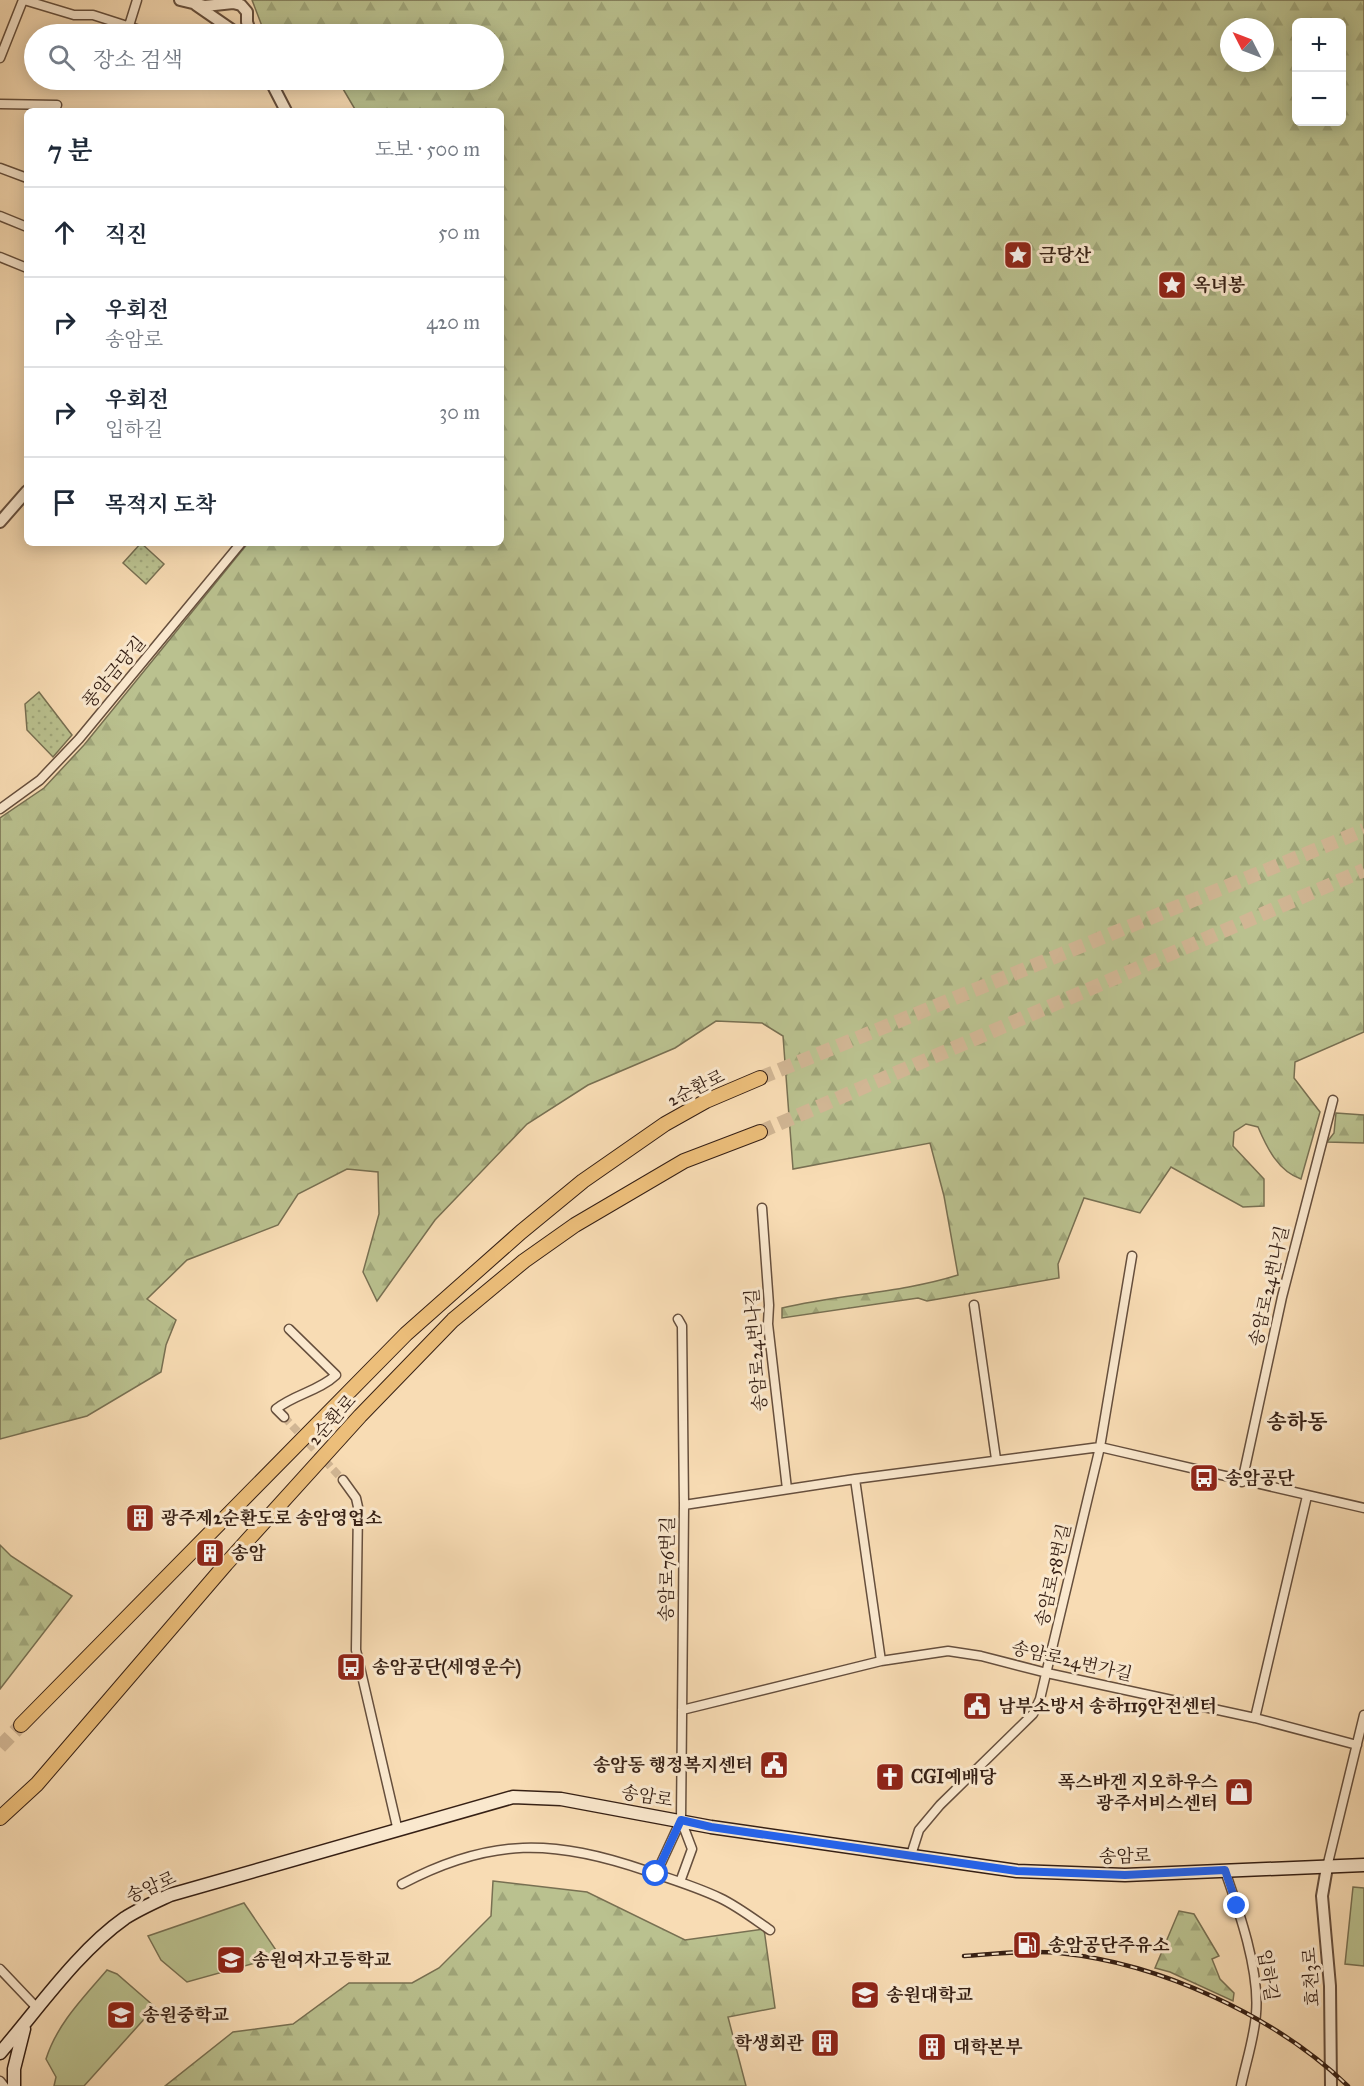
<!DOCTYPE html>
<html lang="ko">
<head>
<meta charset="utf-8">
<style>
  :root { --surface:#fff; --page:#f6f6f7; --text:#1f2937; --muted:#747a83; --line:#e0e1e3 }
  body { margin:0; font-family:"IM FELL Great Primer","Noto Serif KR",serif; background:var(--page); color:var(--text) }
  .controls { position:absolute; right:18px; top:18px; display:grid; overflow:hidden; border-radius:9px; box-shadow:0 3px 15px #0003 }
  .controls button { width:54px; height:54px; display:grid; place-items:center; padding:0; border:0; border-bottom:2px solid var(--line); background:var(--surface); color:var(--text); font:30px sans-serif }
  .compass { position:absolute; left:1220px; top:18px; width:54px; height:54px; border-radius:50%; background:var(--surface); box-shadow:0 3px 15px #0003; rotate:312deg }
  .stop { position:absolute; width:18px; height:18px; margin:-14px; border:4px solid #2563eb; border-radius:50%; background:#fff }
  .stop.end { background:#2563eb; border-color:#fff; box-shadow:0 2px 6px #0008 }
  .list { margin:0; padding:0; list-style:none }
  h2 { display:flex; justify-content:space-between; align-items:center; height:78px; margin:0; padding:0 24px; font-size:26px }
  h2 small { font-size:20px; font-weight:400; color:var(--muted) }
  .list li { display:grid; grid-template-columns:39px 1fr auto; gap:18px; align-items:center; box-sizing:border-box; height:90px; padding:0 24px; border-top:2px solid var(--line) }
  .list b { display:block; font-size:22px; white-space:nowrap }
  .list p { margin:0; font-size:20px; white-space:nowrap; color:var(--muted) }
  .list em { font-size:20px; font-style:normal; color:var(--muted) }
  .icon { flex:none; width:33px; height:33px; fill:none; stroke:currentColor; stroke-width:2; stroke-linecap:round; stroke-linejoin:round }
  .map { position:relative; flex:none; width:1364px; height:2086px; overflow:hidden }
  .search { position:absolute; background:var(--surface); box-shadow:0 3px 15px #0003; left:24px; top:24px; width:480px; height:66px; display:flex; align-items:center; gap:15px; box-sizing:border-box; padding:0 21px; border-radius:33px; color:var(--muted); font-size:22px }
  .panel { position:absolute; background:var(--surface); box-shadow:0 3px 15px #0003; left:24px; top:108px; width:480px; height:438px; border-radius:9px }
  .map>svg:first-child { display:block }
  .grass { fill:#bac18f; stroke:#787052; stroke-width:1.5 }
  .forest { fill:url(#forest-firs); stroke:#787052; stroke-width:1.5; fill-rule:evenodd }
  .park { fill:url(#park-dots); stroke:#787052; stroke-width:1.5 }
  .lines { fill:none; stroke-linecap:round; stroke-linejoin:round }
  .minor-tunnel { stroke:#d1b694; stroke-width:8; stroke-dasharray:8 4; stroke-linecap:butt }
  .trunk-tunnel { stroke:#d1b694; stroke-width:14; stroke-dasharray:14 7; stroke-linecap:butt }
  .minor-casing { stroke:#664f3d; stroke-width:11 }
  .tertiary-casing { stroke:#664f3d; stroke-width:14 }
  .secondary-casing { stroke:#362015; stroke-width:15 }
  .trunk-casing { stroke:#362015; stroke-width:16 }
  .minor { stroke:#fae8ce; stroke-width:8 }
  .tertiary { stroke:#fae8ce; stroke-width:10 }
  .secondary { stroke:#fae8ce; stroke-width:12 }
  .trunk { stroke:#ecbe7a; stroke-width:14 }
  .rail-casing { stroke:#362015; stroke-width:4.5 }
  .rail { stroke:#fae8ce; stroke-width:2; stroke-dasharray:7; stroke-linecap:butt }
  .route { stroke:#2563eb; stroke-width:8 }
  .labels { text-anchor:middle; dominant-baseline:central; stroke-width:6; stroke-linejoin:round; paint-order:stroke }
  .poi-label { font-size:18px; font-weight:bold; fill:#362015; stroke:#fae8ce; text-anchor:start }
  .street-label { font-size:18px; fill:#362015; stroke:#fae8ce }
  .quarter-label { font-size:21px; font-weight:bold; fill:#362015; stroke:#fae8ce }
</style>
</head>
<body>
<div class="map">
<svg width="1364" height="2086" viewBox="0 0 1364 2086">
  <defs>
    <pattern id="forest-firs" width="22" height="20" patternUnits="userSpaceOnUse" patternTransform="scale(1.5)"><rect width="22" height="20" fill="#bac18f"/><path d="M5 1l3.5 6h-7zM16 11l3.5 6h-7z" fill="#a0a67a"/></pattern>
    <pattern id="park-dots" width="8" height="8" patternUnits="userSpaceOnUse" patternTransform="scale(1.5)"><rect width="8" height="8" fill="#bac18f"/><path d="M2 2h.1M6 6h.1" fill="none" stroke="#a0a67a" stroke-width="1.8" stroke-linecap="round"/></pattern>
  </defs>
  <rect width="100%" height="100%" fill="#f8dcb4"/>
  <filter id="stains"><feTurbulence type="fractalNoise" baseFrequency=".00333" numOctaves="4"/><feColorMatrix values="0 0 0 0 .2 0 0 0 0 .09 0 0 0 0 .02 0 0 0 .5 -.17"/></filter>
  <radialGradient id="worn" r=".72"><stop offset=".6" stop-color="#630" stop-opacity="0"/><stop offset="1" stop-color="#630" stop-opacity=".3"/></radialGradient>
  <path class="grass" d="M1353 1887 1364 1888V1966L1345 1964Z
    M244 1903 280 1956 187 1982 161 1960 148 1936Z
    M107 1970 117 1974 155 2007 84 2086H54L56 2077 46 2059C57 2024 83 1998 107 1970Z"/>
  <path class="forest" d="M252 0H1364V1032L1295 1062 1294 1078 1320 1112 1301 1179C1278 1171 1267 1148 1258 1127L1246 1124 1234 1132 1233 1146 1264 1179V1206L1243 1207 1171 1167 1140 1213 1084 1198 1058 1264 1059 1278 927 1301 918 1298 782 1318V1308C840 1294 901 1293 958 1275L944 1196 930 1143 793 1169 783 1036 762 1023 716 1021 675 1048 588 1085 527 1124 435 1220 377 1301 363 1272 379 1214 378 1172 347 1169 298 1194 278 1225 187 1260 147 1299 176 1320 166 1345 161 1372 87 1416 0 1439V818L44 788 84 745 248 543H501V111H356L339 82H312L287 87 284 80H494V34H265ZM1296 22H1342V122H1296ZM1229 27H1265V63H1229Z
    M1336 1113 1364 1115V1143L1327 1142 1334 1133Z
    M0 1545 11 1556 72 1596 0 1689Z
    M493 1881 587 1892 685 1940 764 1929 775 2008 728 2017 746 2086H165L233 2032 293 2024 349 1983H412L439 1968 491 1916Z
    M1179 1911 1194 1914 1219 1956 1212 1959 1220 1979 1234 1993 1233 2001 1170 1972 1155 1968Z"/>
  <path class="park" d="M141 543 164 564 146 584 123 563Z
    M39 692 72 735 53 757 27 730 25 704Z"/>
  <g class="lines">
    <path class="minor-tunnel" d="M284 1417 343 1480"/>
    <path class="trunk-tunnel" d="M760 1078 1364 830
      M760 1132 1364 870
      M0 1747 21 1725"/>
    <g class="minor-casing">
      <path id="minor" d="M24 0 74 15H93L152 34
        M128 29 137 0
        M0 58 23 0
        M0 104 57 105
        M0 168 27 178
        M0 216 27 227
        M0 257 27 268
        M0 809 40 780 79 739 241 543
        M762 1208 769 1305 768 1324 787 1489
        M974 1305 996 1459
        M678 1319 682 1326 684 1505 681 1820 692 1849 680 1882
        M284 1417 276 1409C295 1394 319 1391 336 1375L289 1329
        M855 1479 881 1661
        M343 1480 356 1498 358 1507 356 1650 398 1831
        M1242 1482 1282 1297 1333 1100
        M684 1505 855 1479 1100 1447 1364 1508
        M682 1710 881 1661 948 1651 981 1656 1047 1673 1255 1718 1357 1745
        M1255 1718 1307 1496
        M911 1855 919 1830 940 1805 1033 1714 1040 1699 1100 1447 1132 1256
        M1327 1867 1364 1715
        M1225 1871C1239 1911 1260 1971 1256 2014 1254 2039 1246 2062 1241 2086
        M656 1874 681 1820
        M402 1884C491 1837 554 1839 647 1871 671 1879 697 1887 720 1898 737 1906 754 1919 770 1930
        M0 1969 38 2009
        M0 2081 4 2086"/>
    </g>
    <g class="tertiary-casing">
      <path id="tertiary" d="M180 0 205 6 233 3 241 5 247 12V22L251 34
        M196 5 238 34
        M270 80 286 111
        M0 522 27 491
        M1327 1867 1322 1896 1330 1986 1331 2086"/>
    </g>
    <g class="secondary-casing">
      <path id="secondary" d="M0 2053C38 2009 78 1951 125 1918 139 1909 155 1902 170 1895L513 1797 561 1799 711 1827 1017 1871 1125 1875 1364 1865
        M14 2086V2069L24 2029"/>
    </g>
    <g class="trunk-casing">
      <path id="trunk" d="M21 1725 406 1334 521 1232 583 1181 665 1124 706 1101 760 1078
        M0 1818 37 1784 226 1564 360 1416 453 1320 524 1261 575 1225 684 1161 760 1132"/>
    </g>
    <use href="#minor" class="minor"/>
    <use href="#tertiary" class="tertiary"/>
    <use href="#secondary" class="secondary"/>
    <use href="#trunk" class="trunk"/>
    <g class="rail-casing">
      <path id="rail" d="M964 1956C995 1954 1028 1950 1059 1953 1160 1963 1275 2016 1348 2086"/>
    </g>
    <use href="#rail" class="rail"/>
  </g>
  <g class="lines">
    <path class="route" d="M656 1874 681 1820 711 1827 1017 1871 1125 1875 1225 1870 1237 1906"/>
  </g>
  <defs>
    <g id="sight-square" transform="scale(1.5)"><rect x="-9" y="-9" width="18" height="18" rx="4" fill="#8f2418" stroke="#fae8ce"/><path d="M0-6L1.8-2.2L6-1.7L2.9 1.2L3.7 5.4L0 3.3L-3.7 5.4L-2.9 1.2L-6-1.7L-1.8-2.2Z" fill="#fff"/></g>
    <g id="bus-square" transform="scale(1.5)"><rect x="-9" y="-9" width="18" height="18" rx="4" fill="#8f2418" stroke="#fae8ce"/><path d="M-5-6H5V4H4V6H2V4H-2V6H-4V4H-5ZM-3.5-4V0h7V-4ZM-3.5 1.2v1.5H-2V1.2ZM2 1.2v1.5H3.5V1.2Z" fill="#fff"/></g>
    <g id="building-square" transform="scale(1.5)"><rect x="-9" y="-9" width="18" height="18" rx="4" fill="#8f2418" stroke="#fae8ce"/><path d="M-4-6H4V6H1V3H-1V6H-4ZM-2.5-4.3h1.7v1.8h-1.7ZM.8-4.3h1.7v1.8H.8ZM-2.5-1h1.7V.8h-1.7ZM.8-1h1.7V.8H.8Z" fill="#fff"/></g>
    <g id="civic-square" transform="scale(1.5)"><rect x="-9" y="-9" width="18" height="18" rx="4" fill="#8f2418" stroke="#fae8ce"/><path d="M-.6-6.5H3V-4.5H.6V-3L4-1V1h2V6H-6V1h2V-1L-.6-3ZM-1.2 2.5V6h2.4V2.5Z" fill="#fff"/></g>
    <g id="church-square" transform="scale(1.5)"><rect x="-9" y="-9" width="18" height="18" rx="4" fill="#8f2418" stroke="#fae8ce"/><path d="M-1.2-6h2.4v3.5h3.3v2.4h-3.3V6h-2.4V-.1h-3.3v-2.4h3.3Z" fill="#fff"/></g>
    <g id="shop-square" transform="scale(1.5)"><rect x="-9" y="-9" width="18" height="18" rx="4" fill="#8f2418" stroke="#fae8ce"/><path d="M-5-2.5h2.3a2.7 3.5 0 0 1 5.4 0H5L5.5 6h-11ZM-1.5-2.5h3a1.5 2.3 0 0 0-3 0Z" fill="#fff"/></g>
    <g id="fuel-square" transform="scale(1.5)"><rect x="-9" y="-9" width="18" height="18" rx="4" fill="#8f2418" stroke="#fae8ce"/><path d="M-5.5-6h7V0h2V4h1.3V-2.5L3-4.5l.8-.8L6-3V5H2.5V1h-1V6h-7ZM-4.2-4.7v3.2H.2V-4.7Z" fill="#fff"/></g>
    <g id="school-square" transform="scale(1.5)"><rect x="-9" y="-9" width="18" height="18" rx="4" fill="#8f2418" stroke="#fae8ce"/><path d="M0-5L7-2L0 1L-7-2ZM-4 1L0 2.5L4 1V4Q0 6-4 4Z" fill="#fff"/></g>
    <g id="university-square" transform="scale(1.5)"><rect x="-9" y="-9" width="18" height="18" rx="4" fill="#8f2418" stroke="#fae8ce"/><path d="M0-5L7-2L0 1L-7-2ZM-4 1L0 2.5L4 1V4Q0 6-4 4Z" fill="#fff"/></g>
  </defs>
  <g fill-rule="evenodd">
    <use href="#sight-square" x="1018" y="255"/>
    <use href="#sight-square" x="1172" y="285"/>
    <use href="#bus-square" x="1204" y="1478"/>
    <use href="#building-square" x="140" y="1518"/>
    <use href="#building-square" x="210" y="1553"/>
    <use href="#bus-square" x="351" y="1667"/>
    <use href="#civic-square" x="977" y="1706"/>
    <use href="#civic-square" x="774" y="1765"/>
    <use href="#church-square" x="890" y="1777"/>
    <use href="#shop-square" x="1239" y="1792"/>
    <use href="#fuel-square" x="1027" y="1945"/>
    <use href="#school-square" x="231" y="1960"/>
    <use href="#university-square" x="865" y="1995"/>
    <use href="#school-square" x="121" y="2015"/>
    <use href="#building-square" x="825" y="2043"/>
    <use href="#building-square" x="932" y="2047"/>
  </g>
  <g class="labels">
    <g class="poi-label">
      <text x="1039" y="255">금당산</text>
      <text x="1193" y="285">옥녀봉</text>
      <text x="1225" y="1478">송암공단</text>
      <text x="161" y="1518">광주제2순환도로 송암영업소</text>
      <text x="231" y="1553">송암</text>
      <text x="372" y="1667">송암공단(세영운수)</text>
      <text x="998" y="1706">남부소방서 송하119안전센터</text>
      <text x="753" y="1765" text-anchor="end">송암동 행정복지센터</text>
      <text x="911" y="1777">CGI예배당</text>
      <text x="1218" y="1782" text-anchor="end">폭스바겐 지오하우스<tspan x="1218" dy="21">광주서비스센터</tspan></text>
      <text x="1048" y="1945">송암공단주유소</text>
      <text x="252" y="1960">송원여자고등학교</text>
      <text x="886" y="1995">송원대학교</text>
      <text x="142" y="2015">송원중학교</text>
      <text x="804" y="2043" text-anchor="end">학생회관</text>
      <text x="953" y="2047">대학본부</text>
    </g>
    <g class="street-label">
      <text transform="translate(114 672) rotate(-50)">풍암금당길</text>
      <text transform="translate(696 1088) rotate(-26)">2순환로</text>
      <text transform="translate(1269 1286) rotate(-77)">송암로24번나길</text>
      <text transform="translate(756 1350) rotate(-94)">송암로24번나길</text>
      <text transform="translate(332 1420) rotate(-48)">2순환로</text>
      <text transform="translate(667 1569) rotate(-89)">송암로76번길</text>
      <text transform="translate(1053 1575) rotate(-77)">송암로58번길</text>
      <text transform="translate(1072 1661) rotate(13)">송암로24번가길</text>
      <text transform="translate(647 1796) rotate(10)">송암로</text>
      <text transform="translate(1125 1856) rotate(-1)">송암로</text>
      <text transform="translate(151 1887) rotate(-24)">송암로</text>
      <text transform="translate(1268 1975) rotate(81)">입하길</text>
      <text transform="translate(1311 1977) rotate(-94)">효천3로</text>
    </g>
    <g class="quarter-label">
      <text x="1297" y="1422">송하동</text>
    </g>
  </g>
  <rect width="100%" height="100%" filter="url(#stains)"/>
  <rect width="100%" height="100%" fill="url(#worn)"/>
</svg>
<div class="controls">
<button>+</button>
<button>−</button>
</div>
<svg class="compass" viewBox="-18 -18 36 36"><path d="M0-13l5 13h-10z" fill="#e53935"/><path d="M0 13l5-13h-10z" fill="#747a83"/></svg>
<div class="stop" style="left:656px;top:1874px"></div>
<div class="stop end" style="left:1237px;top:1906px"></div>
<div class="search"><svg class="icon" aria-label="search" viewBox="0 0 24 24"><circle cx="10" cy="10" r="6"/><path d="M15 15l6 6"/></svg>장소 검색</div>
<section class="panel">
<h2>7 분<small>도보 · 500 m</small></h2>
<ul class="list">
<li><svg class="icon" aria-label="ahead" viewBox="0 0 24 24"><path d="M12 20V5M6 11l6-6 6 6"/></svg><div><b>직진</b></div><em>50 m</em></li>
<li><svg class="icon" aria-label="right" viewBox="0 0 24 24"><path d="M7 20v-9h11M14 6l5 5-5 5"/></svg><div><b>우회전</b><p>송암로</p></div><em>420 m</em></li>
<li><svg class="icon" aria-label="right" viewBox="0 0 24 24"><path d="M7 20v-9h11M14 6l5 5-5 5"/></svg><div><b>우회전</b><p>입하길</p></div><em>30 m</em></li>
<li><svg class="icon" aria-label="arrive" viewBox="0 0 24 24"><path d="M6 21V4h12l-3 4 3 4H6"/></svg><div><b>목적지 도착</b></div></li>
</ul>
</section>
</div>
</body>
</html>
